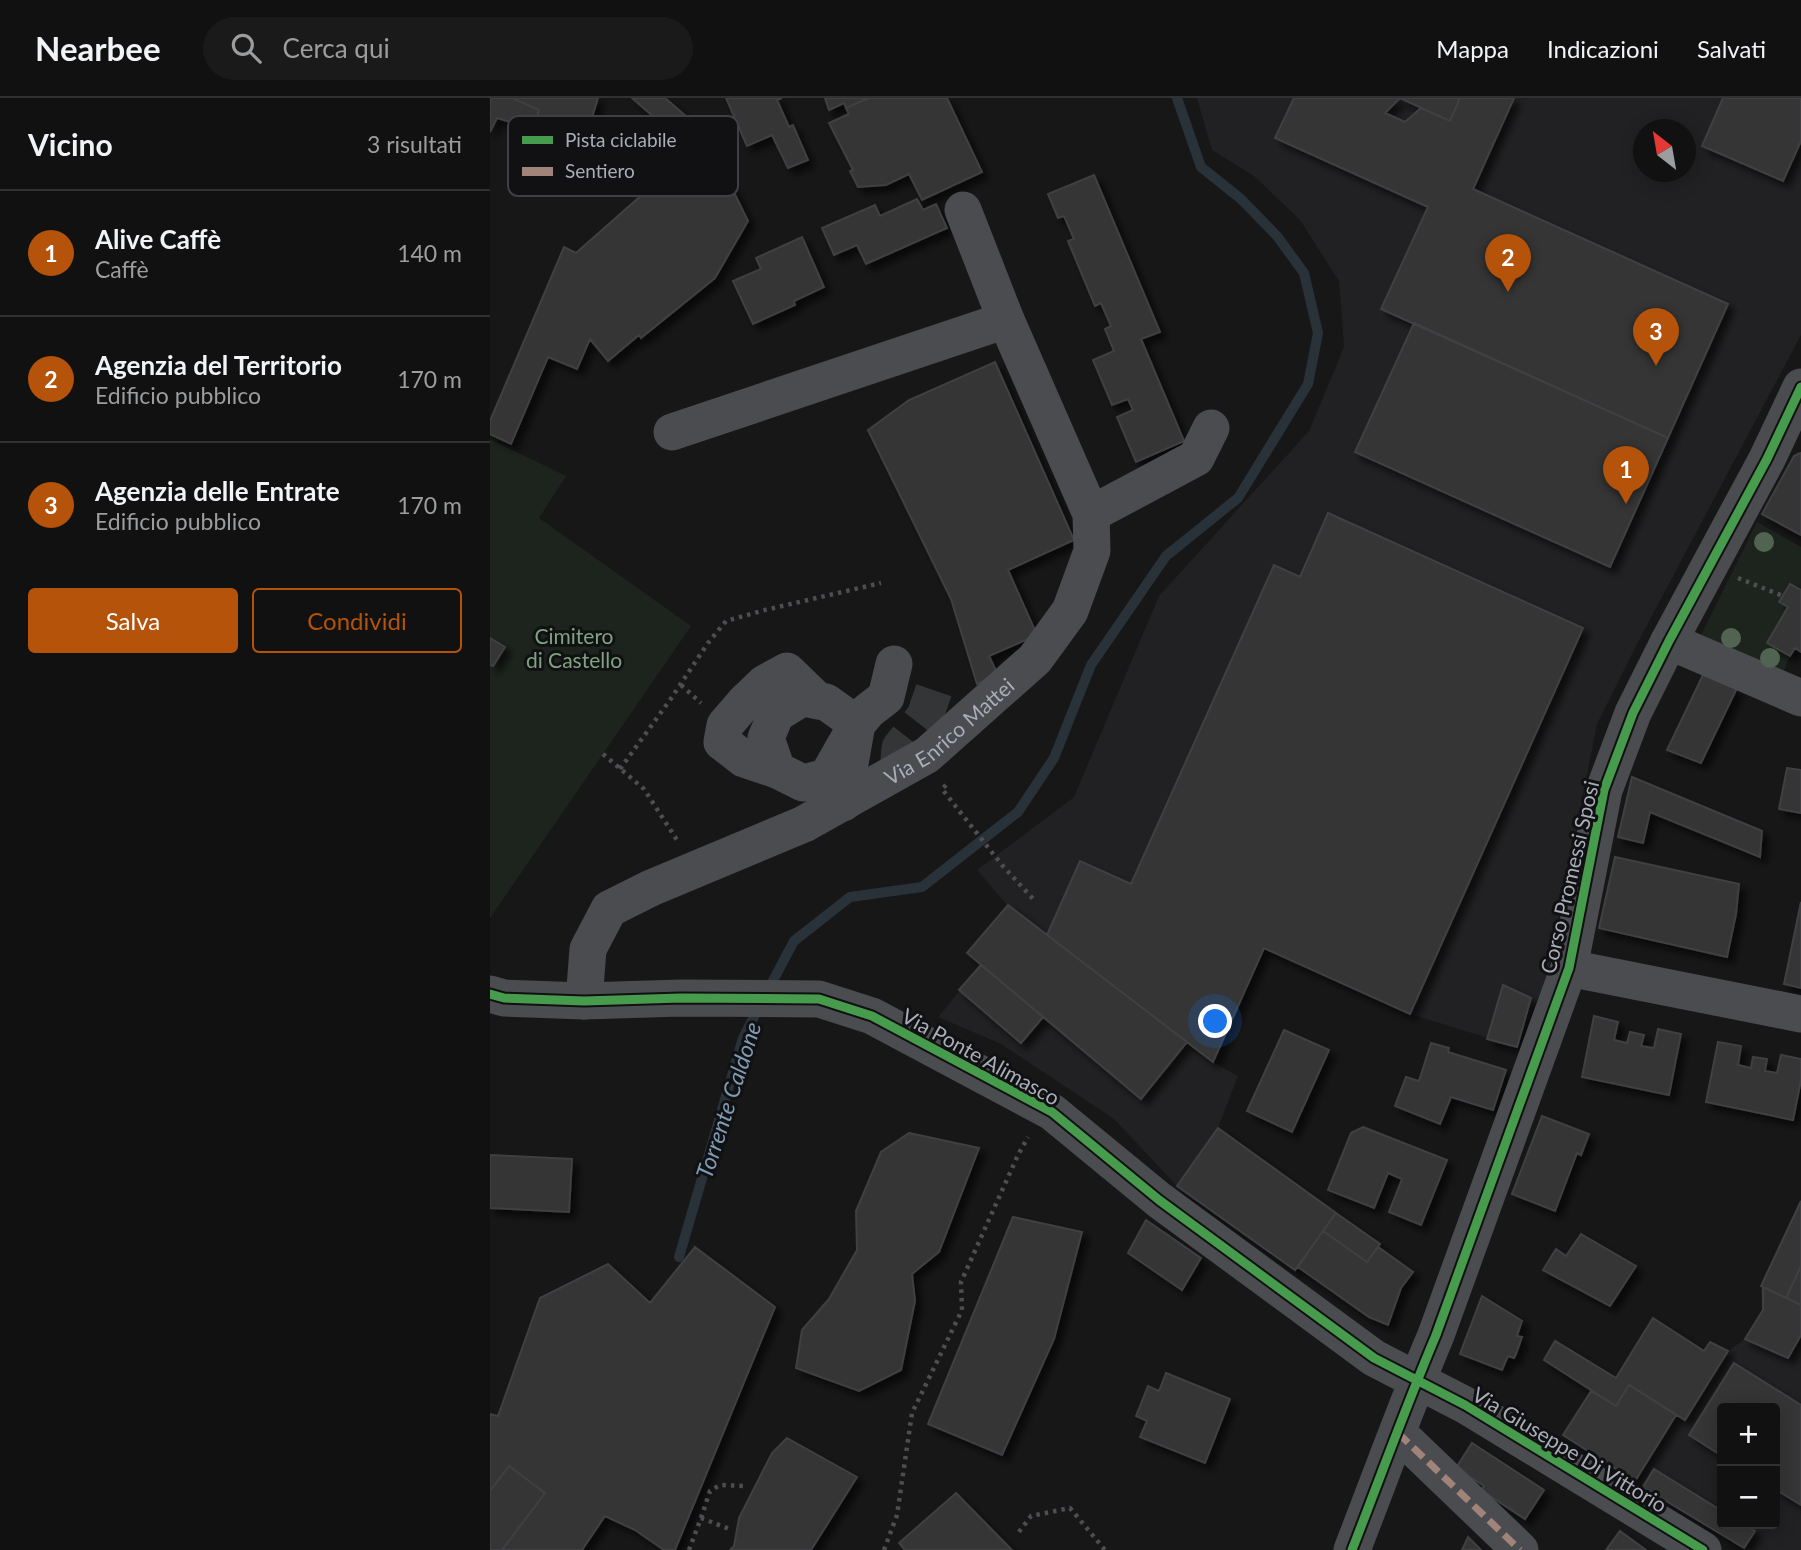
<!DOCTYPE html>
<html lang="it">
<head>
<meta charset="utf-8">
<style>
  :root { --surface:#111; --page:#1a1a1a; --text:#f1f3f6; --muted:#9c9d9f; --line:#303131; --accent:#b45309 }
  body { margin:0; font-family:Lato,sans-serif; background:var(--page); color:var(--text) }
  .controls { position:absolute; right:21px; bottom:21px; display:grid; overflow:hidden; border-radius:7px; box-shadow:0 4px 18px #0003 }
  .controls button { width:63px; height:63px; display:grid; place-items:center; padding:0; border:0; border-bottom:2px solid var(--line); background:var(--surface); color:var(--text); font:35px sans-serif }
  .compass { position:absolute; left:1143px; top:21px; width:63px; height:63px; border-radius:50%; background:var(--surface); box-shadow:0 4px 18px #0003; rotate:329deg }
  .you { position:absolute; left:726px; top:924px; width:24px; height:24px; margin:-18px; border:5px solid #fff; border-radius:50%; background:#1a73e8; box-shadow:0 0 0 10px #1a73e833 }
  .badge { display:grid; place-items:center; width:46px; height:46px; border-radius:50%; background:var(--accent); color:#fff; font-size:23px; font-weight:700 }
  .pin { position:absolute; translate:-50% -58px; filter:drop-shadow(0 2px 4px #0008) }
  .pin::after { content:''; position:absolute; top:37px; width:24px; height:21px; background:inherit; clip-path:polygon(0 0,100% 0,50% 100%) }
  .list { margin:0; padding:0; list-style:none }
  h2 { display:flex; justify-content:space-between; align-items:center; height:91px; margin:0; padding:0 28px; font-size:30px }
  h2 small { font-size:23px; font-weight:400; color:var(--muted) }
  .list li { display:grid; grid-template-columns:46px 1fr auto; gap:21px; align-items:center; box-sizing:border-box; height:126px; padding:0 28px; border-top:2px solid var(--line) }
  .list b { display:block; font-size:26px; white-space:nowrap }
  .list p { margin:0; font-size:23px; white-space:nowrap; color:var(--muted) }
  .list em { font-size:23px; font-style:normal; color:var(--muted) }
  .actions { display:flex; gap:14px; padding:21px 28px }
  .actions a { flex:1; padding:16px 0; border:2px solid var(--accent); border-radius:7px; text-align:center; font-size:24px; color:var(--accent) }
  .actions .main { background:var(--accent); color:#fff }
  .icon { flex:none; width:38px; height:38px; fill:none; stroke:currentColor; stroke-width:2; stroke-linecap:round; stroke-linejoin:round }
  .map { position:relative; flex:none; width:1311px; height:1452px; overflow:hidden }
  header { display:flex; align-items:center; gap:42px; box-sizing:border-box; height:98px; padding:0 35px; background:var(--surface); border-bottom:2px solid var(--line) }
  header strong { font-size:33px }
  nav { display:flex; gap:38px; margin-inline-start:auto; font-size:24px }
  .search { width:490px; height:63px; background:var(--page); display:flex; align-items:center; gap:18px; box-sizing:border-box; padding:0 24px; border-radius:38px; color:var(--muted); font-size:26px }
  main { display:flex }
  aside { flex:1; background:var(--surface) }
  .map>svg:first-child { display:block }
  .built { fill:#212123; fill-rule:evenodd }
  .green { fill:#1d241e }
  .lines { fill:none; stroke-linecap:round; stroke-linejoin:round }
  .stream { stroke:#2a3239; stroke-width:10 }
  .building { fill:#353536; stroke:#3f4043; stroke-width:2; filter:url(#shadow) }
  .minor-tunnel { stroke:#343537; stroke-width:37; stroke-dasharray:37 18; stroke-linecap:butt }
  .path { stroke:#4d4e52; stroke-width:4.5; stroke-dasharray:3.5 5; stroke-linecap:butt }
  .minor { stroke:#4b4c50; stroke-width:37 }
  .quiet { stroke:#a18479; stroke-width:7; stroke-dasharray:14 7; stroke-linecap:butt }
  .cycleway-casing { stroke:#111113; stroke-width:13 }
  .cycleway { stroke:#469c4c; stroke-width:9 }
  .tree { fill:#506451 }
  .labels { text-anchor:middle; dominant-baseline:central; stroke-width:6; stroke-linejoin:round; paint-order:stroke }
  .park-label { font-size:21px; fill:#7fa381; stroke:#111113 }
  .street-label { font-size:21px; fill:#a8adb8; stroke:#111113 }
  .water-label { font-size:23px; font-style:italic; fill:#7f9bb3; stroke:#111113 }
  .key { fill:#111113; stroke:#3e4045; stroke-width:2 }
  .key-label { font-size:19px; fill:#a8adb8 }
</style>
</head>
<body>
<header>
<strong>Nearbee</strong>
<div class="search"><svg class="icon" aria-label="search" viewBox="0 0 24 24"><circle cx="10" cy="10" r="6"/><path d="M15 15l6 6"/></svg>Cerca qui</div>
<nav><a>Mappa</a><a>Indicazioni</a><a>Salvati</a></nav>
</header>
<main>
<aside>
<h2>Vicino<small>3 risultati</small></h2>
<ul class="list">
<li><span class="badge">1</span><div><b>Alive Caffè</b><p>Caffè</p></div><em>140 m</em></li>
<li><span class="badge">2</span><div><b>Agenzia del Territorio</b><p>Edificio pubblico</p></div><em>170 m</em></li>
<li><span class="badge">3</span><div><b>Agenzia delle Entrate</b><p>Edificio pubblico</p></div><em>170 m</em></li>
</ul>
<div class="actions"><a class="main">Salva</a><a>Condividi</a></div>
</aside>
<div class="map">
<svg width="1311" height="1452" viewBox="0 0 1311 1452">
  <defs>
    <filter id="shadow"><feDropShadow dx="6" dy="6" stdDeviation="3.5" flood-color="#0009"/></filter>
  </defs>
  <rect width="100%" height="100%" fill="#171717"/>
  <path class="built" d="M707 0H1311V237L1147 546 1107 626 1057 879 1027 949 920 916 774 850 723 964 748 978 728 1030 687 1088 624 1021 511 946 448 919 491 867 477 855 518 808 487 772 584 699 669 498 819 333 854 249 849 183 810 122 764 78 722 52ZM1154 32H1196V74H1154Z
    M1311 1103V1452H1257L1145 1383 1186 1317 1195 1322 1238 1253 1255 1241 1272 1213 1271 1188ZM1232 1310H1285V1426H1232Z"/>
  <path class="green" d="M0 341 76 378 49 420 201 528 0 820Z
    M1267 424 1311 449V492L1300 486 1289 504 1298 509 1277 545 1300 558 1291 579 1210 539Z"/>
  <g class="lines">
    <path class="stream" d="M277 894 304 843 360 799 432 789 528 714 564 660 601 567 676 458 748 400 818 286 828 235 814 175 787 138 751 101 711 69 687 0
      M189 1159 253 940 270 907"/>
  </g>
  <path class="building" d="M0 0H22L49 12 43 31 7 20 0 34Z
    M22 0H108L96 39 45 24 49 12Z
    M142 0H175L212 32 198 48 179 32 171 41 157 29 165 20Z
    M236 0H292L287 2 299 29 303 27 318 62 298 70 282 37 257 48Z
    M335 0H379L356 10 354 5 339 12Z
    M379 0H457L492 74 432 102 419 76 396 87 368 89 360 73 363 72 339 25 359 16 356 10Z
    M804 0H910L895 15 915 24 931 10 960 23 970 0H1024L983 91 1238 206 1178 340 891 211 938 109 785 40Z
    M910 0H970L960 23Z
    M1233 0H1311V43L1293 83 1212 48Z
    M197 57 224 91 233 83 225 73 231 68 258 123 225 180 151 240 149 237 118 263 100 241 87 271 58 259 21 346 0 336V323L74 149 86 155Z
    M604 77 670 234 651 241 694 343 646 364 627 319 643 312 638 301 622 307 603 262 624 253 615 231 621 228 611 205 605 208 578 143 584 141 574 118 568 120 558 96Z
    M427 101 433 112 446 106 457 130 376 166 367 147 344 157 332 130 385 107 390 118Z
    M312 139 334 189 304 203 305 207 263 226 243 183 271 171 266 160Z
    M924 225 1178 340 1120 469 865 354Z
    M505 264 584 442 518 472 547 537 499 558 508 577 487 586 461 501 378 332 419 302Z
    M1310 355H1311V437L1272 416 1304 358Z
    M838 415 1093 530 920 916 774 850 723 964 557 837 590 763 641 786 784 467 810 479Z
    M1300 486 1311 492V554L1305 550 1300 558 1277 545 1298 509 1289 504Z
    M0 540 15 549 3 568 0 567Z
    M1213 577 1247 590 1211 665 1177 652Z
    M1297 670 1311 672V715L1289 711Z
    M1142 679 1272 733 1270 759 1160 714 1153 745 1128 739Z
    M1125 759 1249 786 1246 816 1237 859 1109 830Z
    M1311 804V890L1294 886Z
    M518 807 697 944 651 1001 477 855Z
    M491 867 553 919 531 945 469 892Z
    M1013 887 1041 900 1027 949 997 941Z
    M1104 918 1128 924 1124 942 1137 945 1140 934 1154 937 1151 948 1164 950 1168 931 1191 936 1179 997 1092 979Z
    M794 932 839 952 802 1034 757 1013Z
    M1228 944 1251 948 1248 967 1261 970 1263 959 1277 961 1275 973 1287 975 1291 957 1311 961V982L1303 1022 1216 1004Z
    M941 945 959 950 958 954 1016 972 1003 1012 961 999 950 1026 905 1008 916 979 929 983Z
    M1052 1018 1099 1036 1091 1057 1087 1055 1065 1113 1022 1096Z
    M873 1029 957 1062 931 1127 899 1114 912 1081 898 1075 884 1110 838 1092 861 1035Z
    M728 1030 846 1115 805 1172 687 1088Z
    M419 1035 489 1050 449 1154 422 1176 425 1203 411 1272 369 1293 306 1270 312 1232 339 1201 367 1152 366 1113 391 1054Z
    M0 1057 82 1061 79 1114 0 1110Z
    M1311 1103V1168L1296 1200 1271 1188Z
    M846 1115 890 1146 877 1164 833 1133Z
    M523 1119 592 1134 564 1241 512 1357 438 1326Z
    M656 1122 711 1160 692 1192 638 1155Z
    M833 1133 877 1164 888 1149 923 1174 911 1190 898 1227 879 1219 808 1169Z
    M1091 1136 1146 1168 1120 1208 1053 1172 1066 1151 1076 1158Z
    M205 1149 285 1209 185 1452H174L145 1432 115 1418 92 1452H12L55 1395 19 1368 0 1393V1316L8 1318 50 1200 118 1166 160 1205Z
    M1311 1168V1207L1296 1200Z
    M1273 1189 1311 1207V1237L1298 1260 1255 1241 1273 1212Z
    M992 1198 1032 1223 1027 1238 1032 1239 1026 1256 1024 1260 1018 1258 1012 1272 970 1256Z
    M1163 1220 1214 1253 1220 1244 1238 1253 1195 1322 1139 1287 1126 1308 1054 1262 1065 1243 1126 1280Z
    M1244 1265 1311 1307V1407L1285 1391V1310H1232V1358L1199 1337Z
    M676 1275 740 1301 715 1365 650 1339 657 1323 646 1318 658 1288 669 1293Z
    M1139 1287 1186 1317 1145 1383 1073 1337 1101 1293 1126 1308Z
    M297 1340 367 1379 321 1452H240L244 1448 249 1420 282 1355Z
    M982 1345 1054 1392 1035 1421 991 1392 994 1388 966 1370Z
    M19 1368 55 1395 12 1452H0V1393Z
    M1164 1371 1232 1413V1426H1253L1265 1433 1254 1450 1153 1389Z
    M466 1395 522 1452H415L409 1445Z
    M1130 1433 1156 1452H1116Z
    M978 1439 991 1452H972Z"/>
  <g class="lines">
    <path class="minor-tunnel" d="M408 674 410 650 435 618 449 577"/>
    <path class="path" d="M1248 480 1293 498
      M191 587 211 605
      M113 656 154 691 187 742
      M130 671 180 602 218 545 236 523 275 512 391 485
      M456 687 452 691 512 767 544 802
      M211 1420 220 1393 230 1387 256 1388
      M529 1434 541 1418 580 1410 615 1452
      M199 1452 211 1420 242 1432
      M394 1452 407 1417 422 1315 472 1212 471 1184 528 1057 538 1039"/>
    <g class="minor">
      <path d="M182 334 516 222"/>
      <path d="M601 416 706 360 721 330"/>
      <path d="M1179 543 1311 600"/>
      <path d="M287 672 254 661 232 644 235 627 254 605 275 585 297 573 328 603"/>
      <path d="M353 705 367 626 337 679 313 685 287 672 276 640 286 616 312 600 336 604 367 626 378 613 396 599 404 566"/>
      <path d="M1079 870 1311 916"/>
      <path d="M0 896 14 900 94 903 191 900 329 901 382 918 562 1014 669 1102 884 1260 975 1307 1213 1452"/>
      <path id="s1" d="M94 903 98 851 119 811 161 790 314 726 437 657 545 561 580 513 602 453 601 416 516 222 473 112"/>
      <path d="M908 1335 1030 1452"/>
      <path d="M862 1452C890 1380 916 1308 946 1237L1079 870 1114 692 1143 615 1179 543 1277 361 1311 289"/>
    </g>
    <path class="quiet" d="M908 1335 1030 1452"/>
    <g class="cycleway-casing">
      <path id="cycleway" d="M0 896 14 900 94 903 191 900 329 901 382 918 562 1014 669 1102 884 1260 975 1307 1213 1452
        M862 1452C890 1380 916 1308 946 1237L1079 870 1114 692 1143 615 1179 543 1277 361 1311 289"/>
    </g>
    <use href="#cycleway" class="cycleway"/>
  </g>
  <g class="tree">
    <circle cx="1274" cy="444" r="10"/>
    <circle cx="1241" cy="540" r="10"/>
    <circle cx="1280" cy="560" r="10"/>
  </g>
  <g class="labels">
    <g class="park-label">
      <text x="84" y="537">Cimitero<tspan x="84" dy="24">di Castello</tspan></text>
    </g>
    <g class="street-label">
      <text stroke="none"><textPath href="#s1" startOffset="483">Via Enrico Mattei</textPath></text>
      <text transform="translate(1079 779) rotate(-77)">Corso Promessi Sposi</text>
      <text transform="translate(491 958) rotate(29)">Via Ponte Alimasco</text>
      <text transform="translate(1080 1351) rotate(31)">Via Giuseppe Di Vittorio</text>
    </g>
    <g class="water-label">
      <text transform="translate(238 1002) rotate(-72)">Torrente Caldone</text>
    </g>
  </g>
  <rect x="18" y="18" width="230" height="80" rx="10" class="key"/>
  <rect x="32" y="38" width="31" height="8" fill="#469c4c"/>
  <rect x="32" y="69" width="31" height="9" fill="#a18479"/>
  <g class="key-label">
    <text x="75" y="49">Pista ciclabile</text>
    <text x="75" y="80">Sentiero</text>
  </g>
</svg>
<div class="controls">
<button>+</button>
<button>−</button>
</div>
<svg class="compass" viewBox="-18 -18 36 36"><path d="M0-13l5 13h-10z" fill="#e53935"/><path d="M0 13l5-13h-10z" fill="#9c9d9f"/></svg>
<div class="you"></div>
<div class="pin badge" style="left:1136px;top:406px">1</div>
<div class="pin badge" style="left:1018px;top:194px">2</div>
<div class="pin badge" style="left:1166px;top:268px">3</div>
</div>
</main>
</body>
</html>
